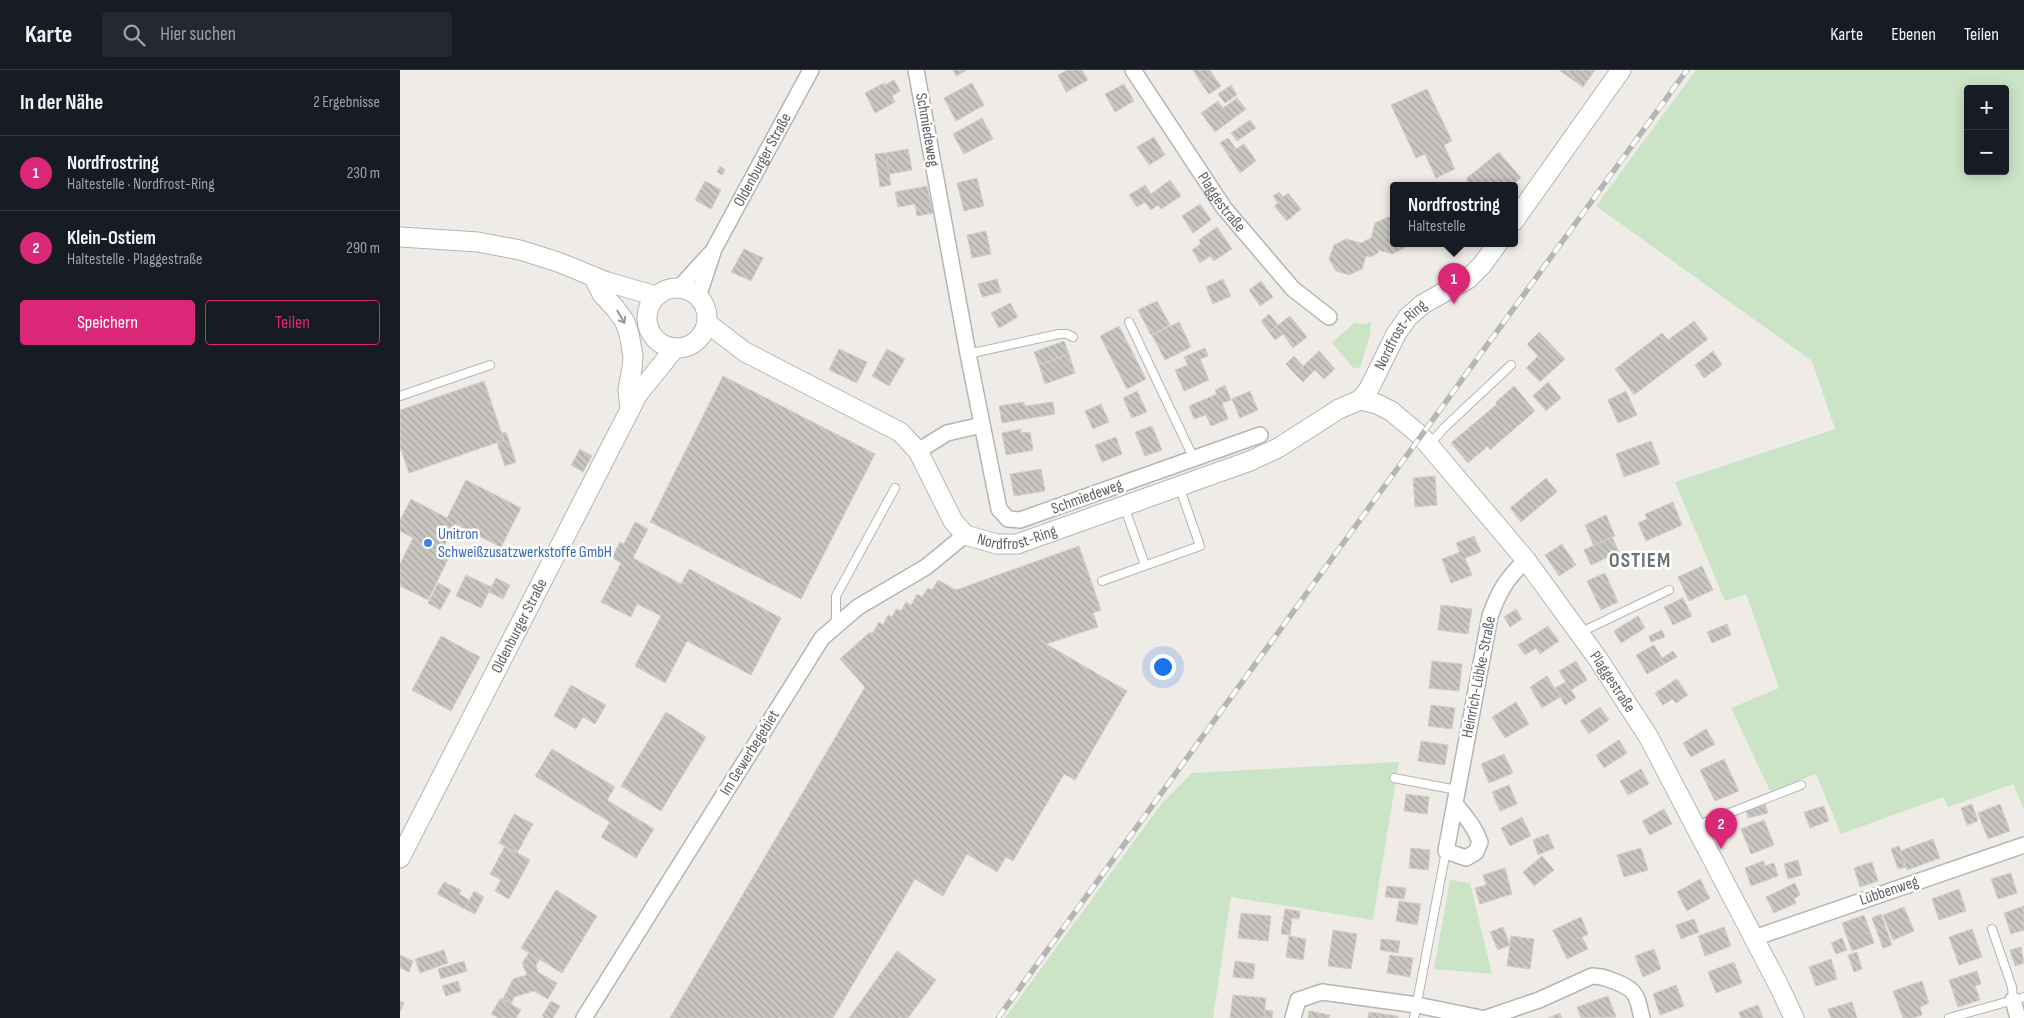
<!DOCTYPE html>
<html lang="de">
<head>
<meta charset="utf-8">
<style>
  :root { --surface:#171b24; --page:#242831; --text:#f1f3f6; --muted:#9ea1a6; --line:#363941; --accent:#db2777 }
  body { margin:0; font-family:"Sofia Sans Condensed",sans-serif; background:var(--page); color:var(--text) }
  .controls { position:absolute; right:15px; top:15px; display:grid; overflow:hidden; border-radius:5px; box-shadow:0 2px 12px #0003 }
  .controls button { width:45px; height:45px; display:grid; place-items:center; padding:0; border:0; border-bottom:1px solid var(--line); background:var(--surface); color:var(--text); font:25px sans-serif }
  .you { position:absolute; left:762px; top:596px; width:18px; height:18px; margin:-12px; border:4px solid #fff; border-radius:50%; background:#1a73e8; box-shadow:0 0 0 8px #1a73e833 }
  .badge { display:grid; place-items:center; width:32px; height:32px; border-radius:50%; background:var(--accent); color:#fff; font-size:16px; font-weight:700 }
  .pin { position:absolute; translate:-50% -41px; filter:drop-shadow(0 1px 2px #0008) }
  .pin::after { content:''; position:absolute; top:26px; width:18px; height:15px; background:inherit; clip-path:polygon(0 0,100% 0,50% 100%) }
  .popup { position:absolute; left:990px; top:112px; width:128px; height:65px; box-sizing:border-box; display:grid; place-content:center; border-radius:5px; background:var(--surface); filter:drop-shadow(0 1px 4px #0005); font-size:16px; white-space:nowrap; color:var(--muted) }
  .popup b { font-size:19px; color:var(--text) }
  .popup::after { content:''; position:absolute; left:50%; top:100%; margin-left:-10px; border:10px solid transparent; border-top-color:var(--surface) }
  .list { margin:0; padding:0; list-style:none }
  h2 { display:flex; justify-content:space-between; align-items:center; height:65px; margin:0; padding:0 20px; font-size:21px }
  h2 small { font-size:16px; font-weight:400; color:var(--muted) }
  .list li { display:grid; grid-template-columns:32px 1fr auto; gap:15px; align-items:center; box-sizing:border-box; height:75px; padding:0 20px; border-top:1px solid var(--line) }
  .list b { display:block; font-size:19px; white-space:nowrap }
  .list p { margin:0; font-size:16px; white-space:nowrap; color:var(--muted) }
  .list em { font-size:16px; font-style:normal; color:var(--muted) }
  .actions { display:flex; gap:10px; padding:15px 20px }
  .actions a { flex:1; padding:11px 0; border:1px solid var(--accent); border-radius:5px; text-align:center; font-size:18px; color:var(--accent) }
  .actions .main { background:var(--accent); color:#fff }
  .icon { flex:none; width:28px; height:28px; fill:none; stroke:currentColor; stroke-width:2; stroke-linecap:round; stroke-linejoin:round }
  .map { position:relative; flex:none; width:1624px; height:948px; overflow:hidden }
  header { display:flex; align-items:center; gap:30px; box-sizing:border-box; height:70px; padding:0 25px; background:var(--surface); border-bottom:1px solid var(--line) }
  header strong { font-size:24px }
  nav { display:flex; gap:28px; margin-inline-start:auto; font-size:18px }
  .search { width:350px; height:45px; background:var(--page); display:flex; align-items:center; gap:12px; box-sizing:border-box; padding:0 18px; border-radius:5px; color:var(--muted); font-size:19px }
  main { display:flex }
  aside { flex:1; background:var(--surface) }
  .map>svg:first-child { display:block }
  .green { fill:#cbe4c6; fill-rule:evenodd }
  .building { fill:url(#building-back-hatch); stroke:#d3cdc6 }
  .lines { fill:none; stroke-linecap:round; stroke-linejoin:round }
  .service-casing { stroke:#b2b5b7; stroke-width:10 }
  .minor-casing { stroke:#b2b5b7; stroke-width:18 }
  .tertiary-casing { stroke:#b2b5b7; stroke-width:21 }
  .service { stroke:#fff; stroke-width:8 }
  .minor { stroke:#fff; stroke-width:15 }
  .tertiary { stroke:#fff; stroke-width:19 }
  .rail-casing { stroke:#b4b5b5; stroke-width:5.5 }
  .rail { stroke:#fff; stroke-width:4; stroke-dasharray:11; stroke-linecap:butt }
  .oneway { stroke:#969a9b }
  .shop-dot { fill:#3f7fe0; stroke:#fff; stroke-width:2 }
  .labels { text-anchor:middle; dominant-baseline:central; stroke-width:5; stroke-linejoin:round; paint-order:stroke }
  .street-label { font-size:16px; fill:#5e6365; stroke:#fff }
  .shop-label { font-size:16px; fill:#366cbe; stroke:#fff; text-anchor:start }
  .district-label { font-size:21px; font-weight:bold; letter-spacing:1px; fill:#6f7577; stroke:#fff }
</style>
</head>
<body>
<header>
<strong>Karte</strong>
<div class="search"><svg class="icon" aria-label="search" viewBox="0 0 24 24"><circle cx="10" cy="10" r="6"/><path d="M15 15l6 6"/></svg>Hier suchen</div>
<nav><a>Karte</a><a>Ebenen</a><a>Teilen</a></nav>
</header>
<main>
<aside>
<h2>In der Nähe<small>2 Ergebnisse</small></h2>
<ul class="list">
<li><span class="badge">1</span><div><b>Nordfrostring</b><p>Haltestelle · Nordfrost-Ring</p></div><em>230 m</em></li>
<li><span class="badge">2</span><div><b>Klein-Ostiem</b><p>Haltestelle · Plaggestraße</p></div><em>290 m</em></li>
</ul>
<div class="actions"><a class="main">Speichern</a><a>Teilen</a></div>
</aside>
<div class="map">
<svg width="1624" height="948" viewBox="0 0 1624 948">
  <defs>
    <pattern id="building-back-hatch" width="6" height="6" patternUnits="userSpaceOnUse" patternTransform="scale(1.25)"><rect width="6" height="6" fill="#cac7c3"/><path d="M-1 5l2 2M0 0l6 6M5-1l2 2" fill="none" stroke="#a7a5a2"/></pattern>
  </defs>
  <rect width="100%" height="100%" fill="#efece7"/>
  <path class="green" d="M1296 0H1624V740L1613 714 1548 737 1543 727 1441 764 1416 704 1370 721 1331 638 1379 618 1346 524 1325 531 1275 412 1435 359 1412 291 1196 136ZM1568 19H1605V101H1568Z
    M955 252 957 254H966L969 252 971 253 970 265 960 297 954 299 932 273Z
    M999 692 973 850 831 827 813 948H605L762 733 792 703Z
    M1050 810 1070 813 1092 904 1034 899Z"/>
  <path class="building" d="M553 0H567L556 6Z
    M667 0H682L688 10 666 22 658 5Z
    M793 0H810L813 5 801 13Z
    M1159 0H1195L1183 17Z
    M813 5 821 16 809 24 801 13Z
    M494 10 500 21 492 26 495 32 475 43 465 23 484 13 485 15Z
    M572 13 584 35 556 51 544 28Z
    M724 14 734 31 715 42 705 24Z
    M831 15 837 25 825 33 818 24Z
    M1027 19 1052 71 1044 75 1055 99 1036 108 1025 84 1016 88 991 35Z
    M837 28 846 39 815 62 801 43 818 31 823 38Z
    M582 48 593 69 564 84 553 64Z
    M850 50 856 58 837 71 831 63Z
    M754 67 765 85 749 95 737 77Z
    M828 68 836 79 844 74 856 91 840 103 820 73Z
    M508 79 512 100 489 104 486 83Z
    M1099 82 1121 108 1112 115H1068L1067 108Z
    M486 83 491 115 480 117 475 84Z
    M320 96 325 100 322 105 317 102Z
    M577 108 584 136 564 141 557 113Z
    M770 110 781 126 761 139 758 135 751 140 745 132 737 137 729 125 745 115 751 124Z
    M305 111 321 120 311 139 295 130Z
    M527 116 533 143 517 146 515 134 498 137 495 122Z
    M879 122 883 127 888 123 901 139 887 151 874 136 878 133 873 126Z
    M800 134 811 150 793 163 782 146Z
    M988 147 994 149V173H1006L1004 178 992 184 978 180V183L970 187 966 186 962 199 949 205 936 201 929 189 934 175 946 169 961 173 971 168 975 153Z
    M817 157 832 179 814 191 810 186 800 193 792 180 801 174 799 170Z
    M586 161 591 184 572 188 567 165Z
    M344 179 363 188 351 211 331 202Z
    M597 209 601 222 582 227 578 214Z
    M823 209 831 226 813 234 806 217Z
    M861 211 873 227 860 236 849 220Z
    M757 231 770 255 751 265 738 240Z
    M610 233 618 247 599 258 591 243Z
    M869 244 878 255 869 262 861 251Z
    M890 246 907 267 893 278 883 264 875 270 869 262Z
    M1294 251 1308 269 1234 325 1215 299 1262 263 1268 270Z
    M779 252 791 277 765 290 752 265Z
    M719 256 746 309 727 319 700 266Z
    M1139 262 1165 289 1140 312 1126 298 1138 286 1127 274Z
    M664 271 669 284 639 295 634 282Z
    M805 278 808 286 800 289 809 310 784 321 775 300 788 295 784 287Z
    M439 279 467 292 457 313 429 300Z
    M487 279 505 289 489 316 472 306Z
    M919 281 935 299 924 309 915 300 903 312 895 304Z
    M1313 281 1322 295 1304 308 1295 295Z
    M669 284 675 303 645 314 639 295Z
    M894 286 903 296 895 304 886 294Z
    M323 306 475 384 401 529 250 452Z
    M84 311 104 370 9 403 0 377V340Z
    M1148 312 1161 328 1146 341 1133 326Z
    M825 315 831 330 822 333 828 349 811 356 806 345 794 349 789 336 817 324 815 320Z
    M1114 316 1135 341 1090 380 1088 376 1068 393 1051 373 1097 334 1096 332Z
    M737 321 747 342 732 348 723 328Z
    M850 321 858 340 840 348 832 329Z
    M1226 321 1237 345 1218 353 1208 330Z
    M624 332 625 336 653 332 655 344 602 353 599 336Z
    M701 334 709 352 693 359 685 341Z
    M752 356 762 380 745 386 735 362Z
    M621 359V363L630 362 633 380 606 385 602 363Z
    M106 362 116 392 105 396 97 373 104 370 102 363Z
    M716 367 722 384 702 392 695 375Z
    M1251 371 1260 394 1224 407 1216 384Z
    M180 379 192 386 183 402 171 395Z
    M641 399 645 421 614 426 610 404Z
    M1035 406 1037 435 1015 437 1013 408Z
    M1146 408 1157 422 1121 452 1110 438Z
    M66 410 121 438 101 477 55 454 42 481 50 485 28 530 0 516V494L13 468 0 461V450L11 429 47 448Z
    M1273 432 1282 455 1246 471 1238 453 1247 449 1245 444Z
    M1206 445 1215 466 1194 476 1185 455Z
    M235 452 248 459 233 488 281 514 289 499 381 548 351 605 287 571 265 613 235 596 261 546 237 534 231 547 201 532 221 493 212 488 220 472 224 474Z
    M1074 466 1081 482 1065 488 1072 505 1051 513 1042 489 1060 482 1056 473Z
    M1212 467 1219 482 1191 495 1184 480Z
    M1162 474 1176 495 1159 506 1145 485Z
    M679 476 701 540 693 543 698 557 646 574 727 621 675 710 664 704 613 791 606 787 597 802 567 784 543 826 515 809 433 948H270L465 617 440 589 470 562 472 564 479 552 483 555 488 545 492 547 496 539 501 541 506 532 511 535 517 524 522 527 528 518 532 520 538 510 556 520Z
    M1302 496 1313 520 1289 531 1278 507Z
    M1205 503 1218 532 1201 540 1187 511Z
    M66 505 91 517 81 538 56 526Z
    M96 508 110 515 103 529 89 522Z
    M38 513 51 520 40 540 28 533Z
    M1283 528 1292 546 1273 555 1264 537Z
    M1041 535 1072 539 1068 564 1038 560Z
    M1116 539 1122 549 1110 557 1104 547Z
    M1238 546 1245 558 1221 573 1214 561Z
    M1327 554 1331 565 1312 573 1307 562Z
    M1148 556 1159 571 1140 584 1136 578 1125 585 1118 575Z
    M1262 560 1265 567 1251 572 1249 566Z
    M41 566 80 587 51 641 12 620Z
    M1254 575 1262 588 1273 581 1277 587 1247 604 1236 585Z
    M1032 591 1062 594 1059 621 1029 618Z
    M1176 591 1187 610 1171 620 1159 601Z
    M1147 606 1160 627 1142 638 1130 617Z
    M1277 609 1288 625 1276 633 1273 629 1263 635 1255 623Z
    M1166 612 1176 628 1165 635 1155 618Z
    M171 615 206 635 195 654 183 647 176 659 154 646Z
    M1116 632 1129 654 1105 668 1092 647Z
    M1031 635 1055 638 1052 659 1028 656Z
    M1200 637 1209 650 1189 664 1180 651Z
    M266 642 306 667 261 741 221 716Z
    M1306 659 1315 674 1291 687 1283 673Z
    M1219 670 1227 683 1204 698 1196 685Z
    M1021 671 1048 675 1045 695 1018 691Z
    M152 679 215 717 207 730 254 759 236 788 201 767 210 752 135 706Z
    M1104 684 1113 703 1089 713 1081 694Z
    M1324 689 1339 721 1315 731 1300 700Z
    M1241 699 1249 714 1228 725 1220 711Z
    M1109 715 1117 734 1100 741 1092 722Z
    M1006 724 1029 727 1027 744 1004 741Z
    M1365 734 1368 743 1348 748 1346 740Z
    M1572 734 1578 751 1567 755 1561 738Z
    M1600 734 1610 761 1588 769 1578 743Z
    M1424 736 1429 751 1410 758 1404 742Z
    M1264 739 1272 754 1250 765 1242 751Z
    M114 744 133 754 117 783 99 773Z
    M1122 747 1131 766 1110 776 1101 758Z
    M1364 750 1374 775 1351 784 1341 759Z
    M1148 764 1154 778 1138 785 1133 770Z
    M1533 769 1540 788 1507 800 1500 781Z
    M105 776 130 790 109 829 95 821 101 810 90 804Z
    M1499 776 1506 797 1498 799 1491 779Z
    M1011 778 1030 780 1028 800 1009 798Z
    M1241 778 1248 800 1224 807 1217 785Z
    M1142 786 1154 800 1134 816 1123 802Z
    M1398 790 1402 805 1388 809 1384 794Z
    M1363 791 1365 796 1374 793 1378 806 1351 816 1345 798Z
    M1472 792 1478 811 1460 817 1454 798Z
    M1105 798 1112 824 1080 834 1075 818 1086 815 1083 805Z
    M1611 803 1617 823 1598 829 1591 809Z
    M1300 809 1310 828 1287 841 1277 822Z
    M44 812 61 820 59 824 69 830 65 839 37 824Z
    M1395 813 1400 825 1394 829 1396 833 1374 843 1366 827Z
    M987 816 1006 818 1004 829 985 827Z
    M1559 819 1566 841 1539 850 1532 829Z
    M156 820 197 846 162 903 121 878Z
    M74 821 84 827 75 844 65 839Z
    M999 831 1021 834 1017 855 996 851Z
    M1624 836V860L1611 864 1604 843Z
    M1504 837 1514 861 1493 870 1483 845Z
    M885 839 900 841 899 849 892 848 890 865 881 864Z
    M841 843 871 846 868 871 838 868Z
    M1481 844 1492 875 1483 878 1472 848Z
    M1464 845 1474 873 1452 881 1442 853Z
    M1181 847 1188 864 1182 867 1188 879 1167 889 1153 860Z
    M1294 849 1299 862 1281 869 1276 855Z
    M1103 857 1110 875 1098 880 1090 862Z
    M1324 857 1331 876 1305 886 1298 866Z
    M1572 859 1582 887 1559 895 1549 867Z
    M933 860 957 864 951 899 928 896Z
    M889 866 906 869 903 890 886 887Z
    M1111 866 1134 869 1130 899 1107 896Z
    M1442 868 1447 880 1436 884 1431 873Z
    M981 869 1000 871 998 883 980 880Z
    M1621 877 1624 893 1615 896 1610 880Z
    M1254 879 1261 899 1243 907 1235 886Z
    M44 880 48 893 20 903 15 889Z
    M497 881 536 910 508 948H449Z
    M1457 882 1462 899 1454 902 1448 885Z
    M129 883 140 889 136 895 138 902 157 913 148 929 134 921 114 927 111 934 103 929 113 909 127 905 122 893Z
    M0 885 13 891 9 902 0 898Z
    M990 885 1013 888 1010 907 987 903Z
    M1431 889 1437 909 1416 916 1409 897Z
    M64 891 67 901 41 909 38 899Z
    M835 891 855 894 853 909 833 907Z
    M1334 892 1342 913 1316 923 1308 902Z
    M1577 901 1581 914 1575 916 1580 930 1558 937 1549 910Z
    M58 911 61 921 46 926 42 916Z
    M1522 911 1529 933 1520 937 1522 945 1513 948H1503L1493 921Z
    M1276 915 1284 936 1260 945 1253 924Z
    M833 925 866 928 864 948H830Z
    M1208 926 1216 947 1181 948 1177 937Z
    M101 928 121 940 116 948H99L91 944Z
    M0 931 4 933 0 942Z
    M151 931 160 936 153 948H145L142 946Z
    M1452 932 1457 948H1431L1428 939Z
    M1358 935 1363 948H1341L1339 942Z
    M865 940 873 941 872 948H864Z
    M909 941 930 945 929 948H908Z
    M969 942 998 946V948H968Z
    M1160 943 1162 948H1148Z"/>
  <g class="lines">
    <g class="service-casing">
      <path id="service" d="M729 252 794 389
        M568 284 659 264H667L673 267
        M0 326 90 295
        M1030 374 1044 358 1111 295
        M724 436 745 495
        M702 511 800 476 779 416
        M436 555V526L495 418
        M1179 563 1269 520
        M994 708 1057 720
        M1296 756 1401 715
        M1592 859 1612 917 1613 930
        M1014 948 1046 781
        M1549 948 1624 927"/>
    </g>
    <g class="minor-casing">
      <g id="minor">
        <path d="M516 0 568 284 599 439 608 449 620 450 860 365"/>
        <path id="s1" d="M733 0 824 138 893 219 929 247"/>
        <path d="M279 218 310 184"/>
        <path id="s2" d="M298 227 314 179 411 0"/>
        <path d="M518 381 547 363 582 355"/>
        <path d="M1055 734C1065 746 1075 757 1080 772L1076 782 1066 788 1046 781 1090 546C1099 521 1107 508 1126 490"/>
        <path d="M1354 868 1624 775"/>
        <path d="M1613 930 1618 948"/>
        <path d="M184 948 422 568 458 537 526 497 565 465"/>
        <path d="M893 948 898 930 922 922 1017 935 1081 948"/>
        <path d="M1086 948 1139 930 1192 906C1203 906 1230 915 1235 925 1239 931 1240 941 1242 948"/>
      </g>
    </g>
    <g class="tertiary-casing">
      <g id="tertiary">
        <path d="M1114 151 1221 0"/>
        <path d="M0 167 78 172 120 180 158 192 207 212 256 226"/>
        <path d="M194 208 202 224 215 238 225 252 229 264 233 286 232 299 228 319 230 340"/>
        <circle cx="277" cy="248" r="30"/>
        <path id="s3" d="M307 253 345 282 500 362 518 381 553 451 565 465 597 474H617L850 391 878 378 939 339 960 330 969 319 996 264 1008 247 1023 234 1068 209 1082 195 1098 173"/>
        <path id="s4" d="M960 330 977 334 991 341 1021 366 1126 490 1198 589 1248 666 1379 916 1394 948"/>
        <path id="s5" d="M0 788 238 324 275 278"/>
      </g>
    </g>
    <use href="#service" class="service"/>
    <use href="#minor" class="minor"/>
    <use href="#tertiary" class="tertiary"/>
    <g class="rail-casing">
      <path id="rail" d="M598 948 1287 0"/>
    </g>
    <use href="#rail" class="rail"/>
  </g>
  <defs><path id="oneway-shaft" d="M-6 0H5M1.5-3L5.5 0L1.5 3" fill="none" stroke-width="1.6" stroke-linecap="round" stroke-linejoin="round" transform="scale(1.25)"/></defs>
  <use class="oneway" href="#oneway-shaft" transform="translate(221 247) rotate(60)"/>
  <circle class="shop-dot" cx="28" cy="473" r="5"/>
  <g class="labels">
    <g class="street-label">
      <text transform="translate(527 60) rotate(80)">Schmiedeweg</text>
      <text stroke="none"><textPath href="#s2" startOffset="152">Oldenburger Straße</textPath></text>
      <text stroke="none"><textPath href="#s1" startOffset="159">Plaggestraße</textPath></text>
      <text stroke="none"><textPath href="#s3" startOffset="849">Nordfrost-Ring</textPath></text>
      <text transform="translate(687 427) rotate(-20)">Schmiedeweg</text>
      <text stroke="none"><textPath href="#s3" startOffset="399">Nordfrost-Ring</textPath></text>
      <text stroke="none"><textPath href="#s5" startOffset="261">Oldenburger Straße</textPath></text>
      <text transform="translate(1079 607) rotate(-79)">Heinrich-Lübke-Straße</text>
      <text stroke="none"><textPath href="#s4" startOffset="384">Plaggestraße</textPath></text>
      <text transform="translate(350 683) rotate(-58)">Im Gewerbegebiet</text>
      <text transform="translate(1489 821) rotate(-19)">Lübbenweg</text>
    </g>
    <g class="shop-label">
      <text x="38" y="464">Unitron<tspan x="38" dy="18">Schweißzusatzwerkstoffe GmbH</tspan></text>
    </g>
    <g class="district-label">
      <text x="1240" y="490">OSTIEM</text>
    </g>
  </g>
</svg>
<div class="controls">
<button>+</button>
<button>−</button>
</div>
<div class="you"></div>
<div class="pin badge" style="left:1054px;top:234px">1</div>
<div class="popup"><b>Nordfrostring</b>Haltestelle</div>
<div class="pin badge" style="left:1321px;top:779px">2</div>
</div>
</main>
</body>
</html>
